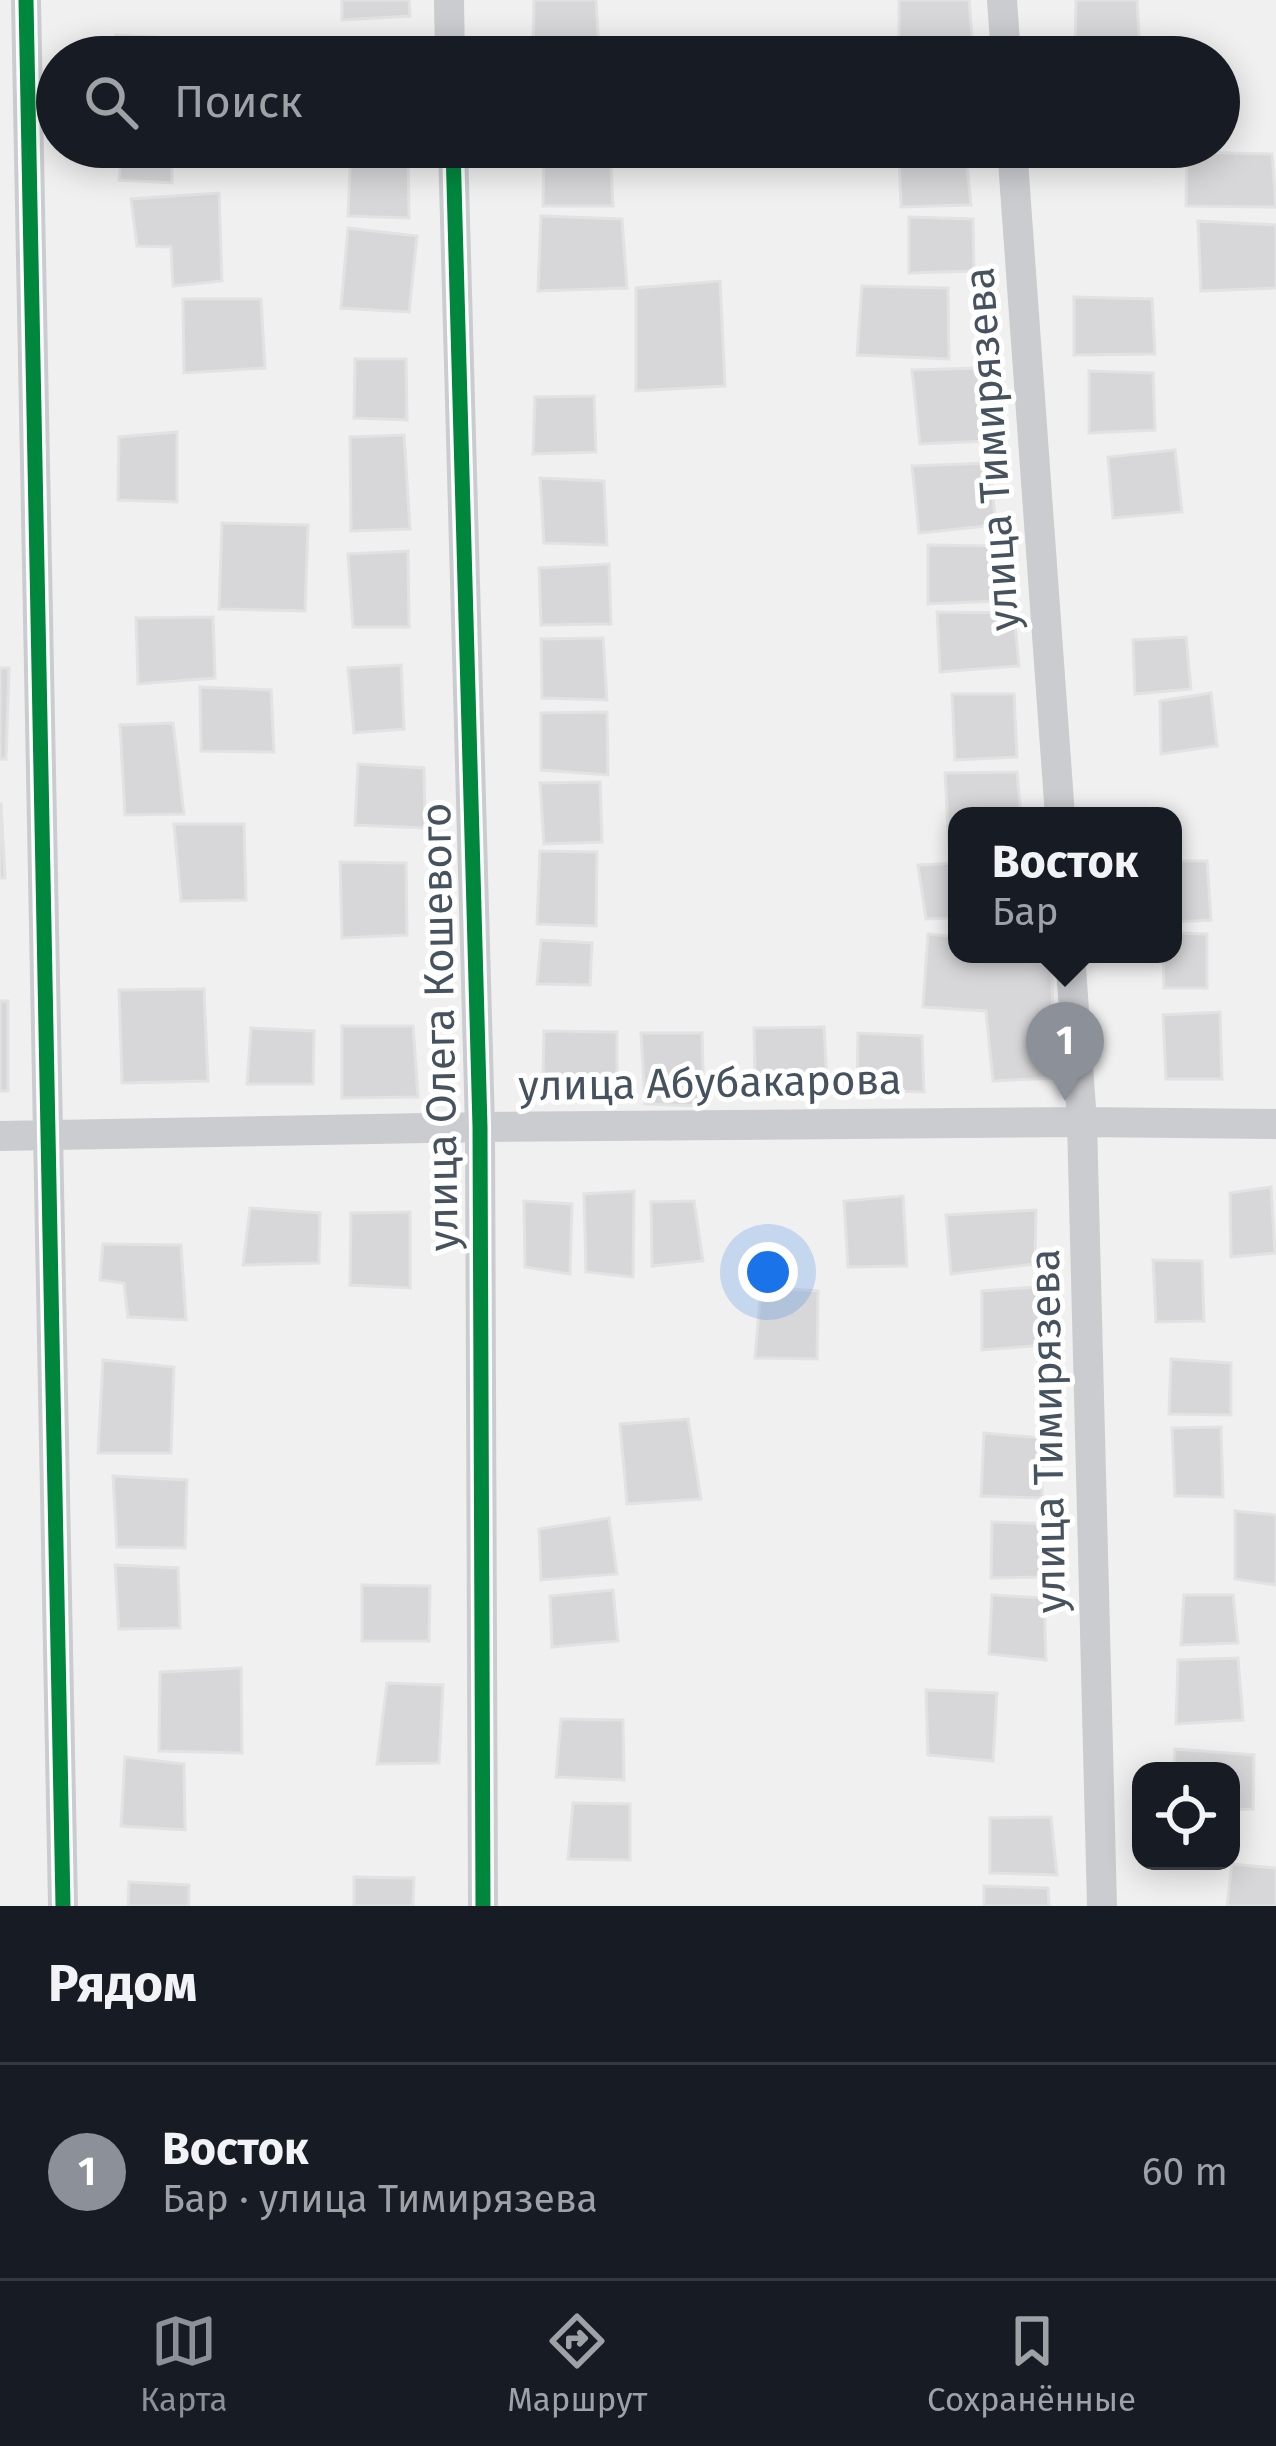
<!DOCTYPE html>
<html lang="ru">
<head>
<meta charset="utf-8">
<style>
  :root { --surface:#171b24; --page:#242831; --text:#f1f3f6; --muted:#9ea1a6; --line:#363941; --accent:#8c9099 }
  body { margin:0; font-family:"Fira Sans",sans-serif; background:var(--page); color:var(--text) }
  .controls { position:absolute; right:36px; bottom:36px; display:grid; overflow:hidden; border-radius:24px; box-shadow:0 6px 30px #0003 }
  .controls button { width:108px; height:108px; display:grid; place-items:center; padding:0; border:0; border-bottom:3px solid var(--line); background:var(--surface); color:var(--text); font:60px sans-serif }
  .you { position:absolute; left:768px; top:1272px; width:42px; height:42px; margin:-30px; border:9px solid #fff; border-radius:50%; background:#1a73e8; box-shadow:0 0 0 18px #1a73e833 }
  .badge { display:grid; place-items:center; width:78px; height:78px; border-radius:50%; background:var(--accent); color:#fff; font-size:39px; font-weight:700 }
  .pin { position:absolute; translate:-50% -99px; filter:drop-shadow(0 3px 6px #0008) }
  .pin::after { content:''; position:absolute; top:63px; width:42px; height:36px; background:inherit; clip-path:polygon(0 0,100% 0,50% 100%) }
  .popup { position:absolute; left:948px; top:807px; width:234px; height:156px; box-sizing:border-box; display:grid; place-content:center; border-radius:24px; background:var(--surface); filter:drop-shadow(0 3px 9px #0005); font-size:39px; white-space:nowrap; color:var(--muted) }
  .popup b { font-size:45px; color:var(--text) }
  .popup::after { content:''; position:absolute; left:50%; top:100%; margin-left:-24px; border:24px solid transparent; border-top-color:var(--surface) }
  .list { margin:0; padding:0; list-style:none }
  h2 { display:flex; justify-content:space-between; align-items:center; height:156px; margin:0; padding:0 48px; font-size:51px }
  h2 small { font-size:39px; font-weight:400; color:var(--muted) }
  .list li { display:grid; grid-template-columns:78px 1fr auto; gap:36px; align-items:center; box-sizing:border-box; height:216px; padding:0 48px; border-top:3px solid var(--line) }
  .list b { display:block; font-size:45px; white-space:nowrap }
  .list p { margin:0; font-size:39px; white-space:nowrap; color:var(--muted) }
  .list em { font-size:39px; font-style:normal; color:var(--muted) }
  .icon { flex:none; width:66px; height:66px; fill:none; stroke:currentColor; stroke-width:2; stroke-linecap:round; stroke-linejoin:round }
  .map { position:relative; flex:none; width:1276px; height:1906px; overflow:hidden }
  .search { position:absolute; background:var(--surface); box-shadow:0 6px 30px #0003; left:36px; right:36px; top:36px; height:132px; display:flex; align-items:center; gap:30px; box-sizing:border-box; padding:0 42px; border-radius:66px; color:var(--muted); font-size:45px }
  .sheet { height:372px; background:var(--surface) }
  nav { display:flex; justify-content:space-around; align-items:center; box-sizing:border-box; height:168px; border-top:3px solid var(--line); background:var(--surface); font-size:33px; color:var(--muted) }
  nav a { display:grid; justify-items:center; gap:6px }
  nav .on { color:var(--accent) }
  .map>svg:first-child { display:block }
  .building { fill:#d7d7d9; stroke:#e2e2e3; stroke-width:3 }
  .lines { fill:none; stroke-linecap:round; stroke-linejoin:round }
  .minor { stroke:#caccd0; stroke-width:30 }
  .cycleway-casing { stroke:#fff; stroke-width:22 }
  .cycleway { stroke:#00873e; stroke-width:15 }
  .labels { text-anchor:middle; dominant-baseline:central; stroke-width:10; stroke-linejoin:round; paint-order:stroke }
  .street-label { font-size:42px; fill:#46535f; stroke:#fff }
</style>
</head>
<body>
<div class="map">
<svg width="1276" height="1906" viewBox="0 0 1276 1906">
  <rect width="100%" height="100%" fill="#f1f0f0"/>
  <path class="building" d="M342 0H409L410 16 342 20Z
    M534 0H596L599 52 533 57Z
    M899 0H969L973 50 899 51Z
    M1076 0H1137L1140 52 1075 53Z
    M116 35 167 38 168 57H117Z
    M122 147H172V183L119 180Z
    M351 147 408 149 409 218 348 216Z
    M544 147H610L613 206H543Z
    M965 147 971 205 901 207 899 151Z
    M1187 152 1272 154 1276 207 1186 206Z
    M219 193 222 281 173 286 171 247 137 246 131 199Z
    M541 216 622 219 627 288 538 291Z
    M909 217 973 219 974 271 909 273Z
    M1198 221 1276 225V288L1201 291Z
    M348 228 417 236 409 312 341 308Z
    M720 281 725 386 636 391V288Z
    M862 286 948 288 949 359 857 355Z
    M1074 297 1152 299 1155 354 1074 355Z
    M183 299H261L265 368 184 373Z
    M355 359H406L407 420 354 418Z
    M980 368 987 441 920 444 912 370Z
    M1089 371 1153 373 1155 430 1089 433Z
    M594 396 596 452 533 454 535 397Z
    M177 432V502L118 500 119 437Z
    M404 435 410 529 351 531 350 437Z
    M1175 450 1182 512 1113 518 1108 457Z
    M989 463 996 525 919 533 912 466Z
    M540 478 604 481 607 545 544 543Z
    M222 523 308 525 305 611 219 609Z
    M928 545 995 546 998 601 928 604Z
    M408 551 409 627H353L348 554Z
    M609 564 611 624 541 625 539 568Z
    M937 612 1014 613 1019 666 940 672Z
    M213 617 215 678 138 684 136 618Z
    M1186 637 1191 689 1135 694 1133 640Z
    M603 638 607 700 542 698 541 639Z
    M401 665 404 729 354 733 348 668Z
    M0 668H9L6 759H0Z
    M200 687 271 690 274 752 201 751Z
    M1211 693 1217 746 1161 754 1160 701Z
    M952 694H1014L1017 757 955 760Z
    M607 712 608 775 541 770V713Z
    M173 723 184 814 125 815 120 725Z
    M358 764 424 768 425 828 355 825Z
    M1017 772 1021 816H957V845H949L945 773Z
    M600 782 602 842 544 844 540 783Z
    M0 804H1L5 878H0Z
    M174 824H244L246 900 181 901Z
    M540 851 597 852 596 926 537 924Z
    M1173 861H1207L1211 920 1173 922Z
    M340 862 406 863 407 935 342 938Z
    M957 863V918L926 919 918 865Z
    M1173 933 1207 934V988H1164L1163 954H1173Z
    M928 934 957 937V954H1052L1053 1078 993 1081 986 1011 923 1007Z
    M541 940 592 943 590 985 537 984Z
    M204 989 208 1081 122 1083 119 990Z
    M0 1001H8V1091H0Z
    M1220 1012 1222 1079H1166L1163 1015Z
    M342 1026H413L418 1097 342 1098Z
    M824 1027 827 1082 755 1081 754 1028Z
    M251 1028 314 1031 313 1084H247Z
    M544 1031 617 1032V1083L543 1080Z
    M641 1033H702L704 1106 645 1104Z
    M858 1033 922 1036 924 1092 857 1090Z
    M1271 1187 1275 1253 1231 1257 1230 1193Z
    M634 1191 633 1277 586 1272 584 1194Z
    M903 1196 907 1266 848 1267 844 1201Z
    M524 1201 572 1204 570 1274 525 1267Z
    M694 1201 703 1261 652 1266 651 1202Z
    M250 1208 320 1213 319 1263 243 1265Z
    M1036 1210 1035 1264 951 1274 946 1215Z
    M410 1212V1288L350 1285 351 1213Z
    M103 1244 181 1245 186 1320 128 1317 124 1283 100 1280Z
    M1153 1260 1202 1261 1204 1321 1156 1322Z
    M761 1287 818 1291 817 1359 755 1358Z
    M1035 1287 1045 1345 982 1350V1291Z
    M1171 1359 1231 1363V1415L1169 1414Z
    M103 1360 174 1367 171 1453H98Z
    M688 1419 701 1499 627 1504 620 1424Z
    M1221 1427 1223 1497 1175 1496 1172 1428Z
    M984 1433 1042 1438V1498L981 1496Z
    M113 1476 187 1480 185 1548 117 1547Z
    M1235 1511 1276 1515V1585L1235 1579Z
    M609 1518 617 1574 541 1580 539 1529Z
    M992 1522 1053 1524V1577L991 1578Z
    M115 1565 178 1568 180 1628 119 1629Z
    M362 1585 430 1586 429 1641H362Z
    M613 1590 618 1641 552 1647 550 1596Z
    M992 1595 1044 1598 1046 1660 989 1654Z
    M1184 1595H1233L1238 1643 1181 1645Z
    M1238 1658 1243 1720 1176 1724 1178 1660Z
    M241 1668 242 1753 159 1751 160 1672Z
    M387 1683 443 1685 439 1763 377 1764Z
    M926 1690 997 1693 993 1761 928 1755Z
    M561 1719 623 1720 624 1780 556 1777Z
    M1175 1749 1254 1755 1253 1809 1231 1810V1771H1174Z
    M125 1757 184 1764 185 1830 121 1826Z
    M573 1803 630 1804V1860L568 1859Z
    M1051 1817 1057 1875 990 1873V1818Z
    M1232 1864 1276 1868V1906H1227Z
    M354 1877 414 1878 413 1906H354Z
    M129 1882 189 1885V1906H128Z
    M984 1886 1048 1888 1049 1906H984Z"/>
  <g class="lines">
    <path class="minor" d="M26 0 63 1906
      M449 0 450 57
      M1002 0 1006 57
      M453 147 480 1127 483 1906
      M1012 147 1060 816
      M1070 954 1082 1122 1102 1906
      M0 1136 480 1127 1082 1122 1276 1124"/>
    <g class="cycleway-casing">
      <path id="cycleway" d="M26 0 63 1906
        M453 147 480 1127 483 1906"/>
    </g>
    <use href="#cycleway" class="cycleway"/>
  </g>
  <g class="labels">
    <g class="street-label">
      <text transform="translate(992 449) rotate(-94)">улица Тимирязева</text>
      <text transform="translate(440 1027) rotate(-91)">улица Олега Кошевого</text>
      <text transform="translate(710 1083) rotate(-1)">улица Абубакарова</text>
      <text transform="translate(1048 1431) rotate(-91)">улица Тимирязева</text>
    </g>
  </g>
</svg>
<div class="controls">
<button><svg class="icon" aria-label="locate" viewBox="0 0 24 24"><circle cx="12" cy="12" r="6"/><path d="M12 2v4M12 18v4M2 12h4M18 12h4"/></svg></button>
</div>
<div class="you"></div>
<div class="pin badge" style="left:1065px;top:1101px">1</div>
<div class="popup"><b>Восток</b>Бар</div>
<div class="search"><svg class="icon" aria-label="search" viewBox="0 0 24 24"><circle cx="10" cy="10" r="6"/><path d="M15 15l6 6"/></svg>Поиск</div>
</div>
<section class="sheet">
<h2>Рядом<small></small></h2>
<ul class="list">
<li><span class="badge">1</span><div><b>Восток</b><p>Бар · улица Тимирязева</p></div><em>60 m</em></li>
</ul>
</section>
<nav>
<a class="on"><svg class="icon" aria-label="map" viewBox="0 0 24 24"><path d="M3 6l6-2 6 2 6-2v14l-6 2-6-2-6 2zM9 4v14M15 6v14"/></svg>Карта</a>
<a><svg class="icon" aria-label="directions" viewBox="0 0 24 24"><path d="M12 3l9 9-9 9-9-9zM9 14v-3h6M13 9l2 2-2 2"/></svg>Маршрут</a>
<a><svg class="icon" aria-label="saved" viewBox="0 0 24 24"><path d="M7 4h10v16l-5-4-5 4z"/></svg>Сохранённые</a>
</nav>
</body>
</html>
